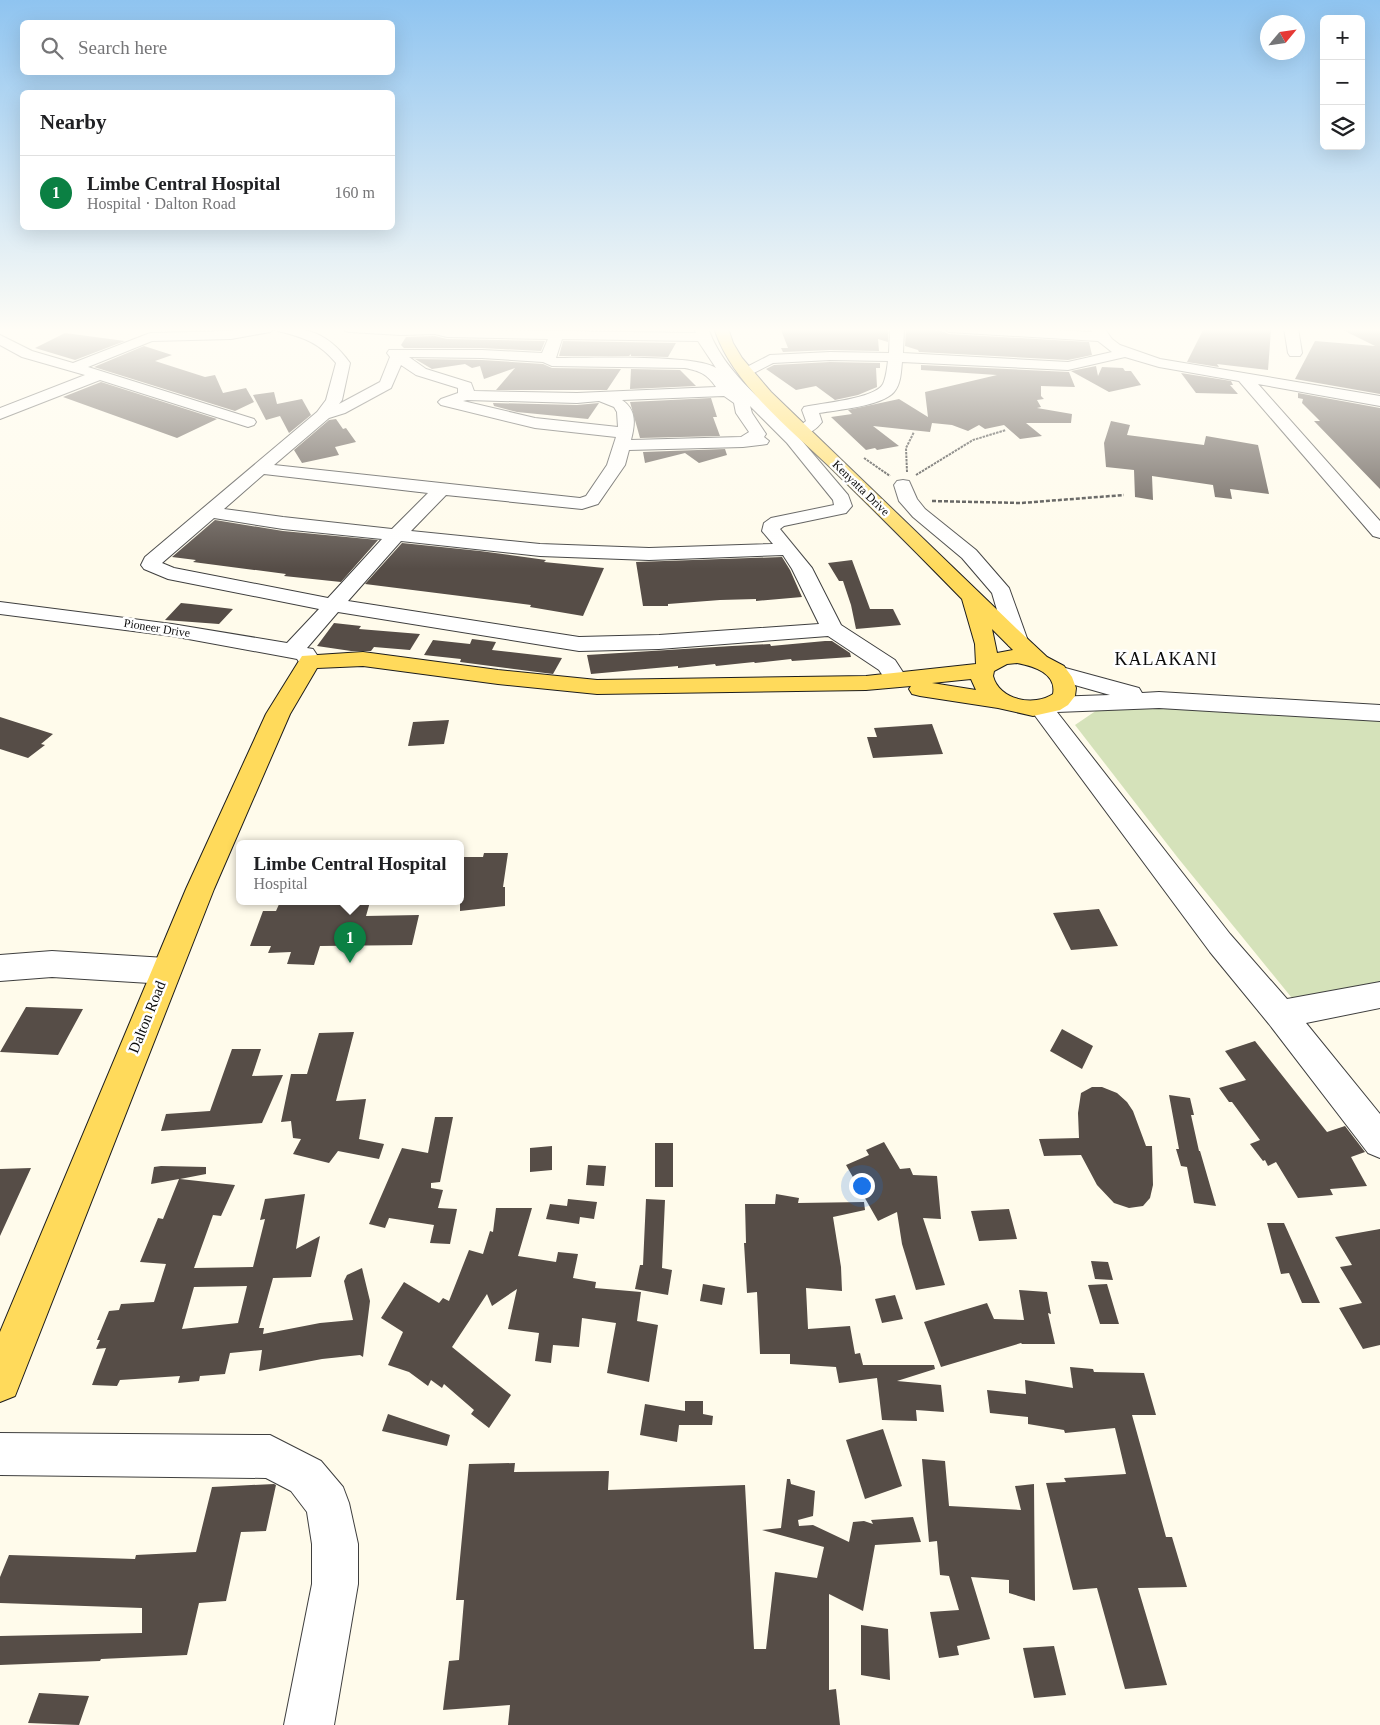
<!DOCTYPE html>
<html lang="en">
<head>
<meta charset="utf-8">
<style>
  :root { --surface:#fff; --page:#f2f2f2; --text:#202124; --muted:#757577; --line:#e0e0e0; --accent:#0b8043 }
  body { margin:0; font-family:"Times New Roman",serif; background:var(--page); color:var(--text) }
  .controls { position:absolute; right:15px; top:15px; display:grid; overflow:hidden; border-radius:8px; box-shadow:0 5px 20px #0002 }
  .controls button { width:45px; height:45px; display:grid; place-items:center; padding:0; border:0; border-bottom:1px solid var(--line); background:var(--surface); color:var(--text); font:25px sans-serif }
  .compass { position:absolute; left:1260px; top:15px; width:45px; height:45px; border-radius:50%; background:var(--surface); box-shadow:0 5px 20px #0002; rotate:61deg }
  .you { position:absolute; left:861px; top:1185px; width:18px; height:18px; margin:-12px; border:4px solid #fff; border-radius:50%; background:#1a73e8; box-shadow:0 0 0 8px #1a73e833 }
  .badge { display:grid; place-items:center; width:32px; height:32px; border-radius:50%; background:var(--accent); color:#fff; font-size:16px; font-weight:700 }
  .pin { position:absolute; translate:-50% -41px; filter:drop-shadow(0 1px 2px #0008) }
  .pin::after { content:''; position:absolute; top:26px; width:18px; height:15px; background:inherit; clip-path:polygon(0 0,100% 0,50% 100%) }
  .popup { position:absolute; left:236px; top:840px; width:228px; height:65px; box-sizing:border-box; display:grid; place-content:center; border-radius:8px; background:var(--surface); filter:drop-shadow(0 1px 4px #0005); font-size:16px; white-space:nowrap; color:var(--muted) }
  .popup b { font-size:19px; color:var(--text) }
  .popup::after { content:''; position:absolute; left:50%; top:100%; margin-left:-10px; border:10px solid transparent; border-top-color:var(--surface) }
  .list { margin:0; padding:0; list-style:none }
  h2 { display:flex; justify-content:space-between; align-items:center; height:65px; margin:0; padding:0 20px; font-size:21px }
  h2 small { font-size:16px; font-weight:400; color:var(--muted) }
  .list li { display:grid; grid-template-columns:32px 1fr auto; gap:15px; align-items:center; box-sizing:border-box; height:75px; padding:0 20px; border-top:1px solid var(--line) }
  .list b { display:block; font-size:19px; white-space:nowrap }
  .list p { margin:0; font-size:16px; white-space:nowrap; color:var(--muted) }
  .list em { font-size:16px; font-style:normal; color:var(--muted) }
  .icon { flex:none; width:28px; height:28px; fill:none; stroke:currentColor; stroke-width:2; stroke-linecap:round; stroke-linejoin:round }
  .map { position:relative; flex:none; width:1380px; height:1725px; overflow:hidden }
  .search { position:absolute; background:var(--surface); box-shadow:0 5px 20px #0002; left:20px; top:20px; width:375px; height:55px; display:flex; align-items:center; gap:12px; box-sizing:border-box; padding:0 18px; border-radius:8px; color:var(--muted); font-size:19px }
  .panel { position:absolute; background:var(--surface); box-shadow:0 5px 20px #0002; left:20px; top:90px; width:375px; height:140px; border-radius:8px }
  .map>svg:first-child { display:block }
  .cemetery { fill:#d5e2ba }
  .building { fill:#564d47; fill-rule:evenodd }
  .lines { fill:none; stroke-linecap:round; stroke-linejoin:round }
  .minor-casing { stroke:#3f3f3f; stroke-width:2 }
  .major-casing { stroke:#1d1d1d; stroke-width:2 }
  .path-far1 { stroke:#2e2e2e; stroke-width:2; stroke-dasharray:2.5 1; stroke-linecap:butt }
  .path { stroke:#2e2e2e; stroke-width:2.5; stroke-dasharray:4 2; stroke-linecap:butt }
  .minor { fill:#fff; fill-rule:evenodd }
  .major { fill:#ffda5b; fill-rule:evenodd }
  .labels { text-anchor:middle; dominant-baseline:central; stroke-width:5; stroke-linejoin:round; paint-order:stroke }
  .far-street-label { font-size:12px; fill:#0c0c0c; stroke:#fff }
  .street-label { font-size:15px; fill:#0c0c0c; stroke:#fff }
  .quarter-label { font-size:18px; letter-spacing:1px; fill:#0c0c0c; stroke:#fff }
</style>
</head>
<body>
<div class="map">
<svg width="1380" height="1725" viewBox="0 0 1380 1725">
  <rect width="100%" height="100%" fill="#fffbeb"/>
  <path class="cemetery" d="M1149 705 1380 721V988L1296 1003 1178 858 1075 725 1103 706Z"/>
  <path class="building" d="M906 328 941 331 949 334 1089 342 1092 355 1068 360 919 352 918 350 905 346Z
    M1204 328 1271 330 1268 370 1217 364 1219 367 1187 362Z
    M1339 328H1380V394L1295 379 1315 341 1375 346Z
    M803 329H888V342L878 339 879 351 830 350 783 352 781 348H788L781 330Z
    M65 333 125 341 75 360 35 348Z
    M435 336 447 339 545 341 541 351 482 348H404L401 345 406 337Z
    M563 341 676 343 668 357 631 356V354L629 356H559Z
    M144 346 172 355 155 361 205 377 215 375 223 393 246 388 254 402 235 411 94 367Z
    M415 359 482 360 543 364 552 368 621 369 607 390H496L515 368 484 379 480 366 472 368 465 364 432 369Z
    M830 362 880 363V368H876L877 387 858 395 835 400 816 386 796 390 766 369 774 365Z
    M921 365 1069 372 1075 387 1041 386V396L1044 399 1037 400 1041 407 1037 408 1072 414 1071 423H1026L1042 436 1020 439 1004 425 985 429 979 425 968 431 952 425 932 423 930 432 873 426 899 446 877 450 875 448 866 450 831 417 852 414 848 410 899 399 928 417 925 392 997 375 921 370Z
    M1096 366 1098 376 1102 367 1123 368 1125 371H1131L1141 385 1109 392 1071 371Z
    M631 369 680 370 696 386 630 389Z
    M1181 373 1231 381 1233 385H1230L1238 394 1196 393Z
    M101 382 217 419 177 438 63 397Z
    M274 392 277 404 302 399 311 415 289 433 280 416 266 420 253 395Z
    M1298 393 1380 408V489L1314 421H1320L1302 403 1303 399 1298 398Z
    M711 398 717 417H713L720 436 640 438 630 402Z
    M493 403 577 405 599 403 588 419 517 412 494 406Z
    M336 419 343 429 346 428 356 442 335 447 339 455 302 463 294 450 329 420Z
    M1111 421 1130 425 1127 435 1204 445 1206 436 1258 445 1269 494 1230 489 1232 499 1215 497 1213 485 1152 476 1153 500 1135 497 1134 470 1106 467 1104 443Z
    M725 449 727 455 699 463 685 453 645 463 643 452Z
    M215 520 283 531 378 540 341 582 284 576 286 574 193 562 196 560 172 557Z
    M402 543 480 551 546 560 544 562 604 568 583 616 530 607 531 605 365 584Z
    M782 557 790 570 802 597 756 601V599L720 600 668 604V606H643L636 562Z
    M852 560 870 609H893L901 625 856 629 851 605 843 581H839L828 563Z
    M181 603 191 604 233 609 219 624 165 620Z
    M334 623 361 626 359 629 420 634 410 650 374 647 371 651H351L317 646Z
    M472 639 496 642 492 650 562 658 553 674 460 662 461 659 424 655 433 640 470 644Z
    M825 641H832L850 653 851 657 792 661 791 659 755 663 754 662 716 666 715 664 678 668V666L591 674 587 655 732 646 770 644 771 646Z
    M0 717 53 734 41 744 45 745 28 758 0 749Z
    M449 720 444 744 408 746 413 722Z
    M932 724 943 754 873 758 867 737H877L874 728Z
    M484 853H508L503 887H505V906L460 911V857H483Z
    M280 902H370L366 916 419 915 412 945 320 946 314 965 287 964 291 952 268 953 271 946H250L263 911H276Z
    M1099 909 1118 946 1071 950 1053 913Z
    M26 1007 83 1009 58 1055 0 1052Z
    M1062 1029 1093 1046 1082 1069 1050 1051Z
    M354 1032 336 1101 366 1099 359 1139 384 1144 379 1159 338 1151 329 1163 293 1154 301 1139 293 1138 291 1121 281 1122 291 1074H307L319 1033Z
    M1255 1041 1327 1132 1345 1126 1365 1152 1351 1157 1367 1186 1330 1189 1333 1195 1298 1198 1276 1162 1268 1166 1265 1160 1263 1161 1250 1144 1260 1140 1232 1102H1229L1219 1088 1246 1080 1225 1051Z
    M232 1049H261L252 1076 283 1075 262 1123 161 1131 166 1114 210 1111Z
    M1092 1087H1102L1117 1093 1127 1102 1133 1111 1146 1146H1152L1153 1185 1150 1198 1143 1206 1129 1208 1114 1203 1097 1185 1081 1155 1044 1156 1039 1139 1079 1138 1078 1113 1081 1093Z
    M1169 1095 1190 1098 1194 1115H1191L1199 1151H1200L1216 1206 1194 1203 1187 1167 1181 1166 1176 1149H1179Z
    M435 1117H453L440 1182 431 1183V1188L443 1190 438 1208 457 1209 450 1244 430 1243 434 1225 389 1218 385 1228 369 1224 402 1148 428 1153Z
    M884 1142 900 1169 910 1168 913 1175 937 1176 941 1219 923 1218 945 1285 916 1290 902 1244 897 1212 878 1221 846 1165 869 1155 866 1150Z
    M655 1143H673V1187H655Z
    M552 1146V1170L530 1172V1148Z
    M588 1165 606 1166 604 1186 586 1185Z
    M161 1166 206 1167V1174L180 1179 235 1185 221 1216 213 1215 194 1268 253 1267 265 1219 260 1220 265 1199 305 1194 296 1249 320 1236 311 1277 273 1278 259 1328H264L263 1334 320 1323 353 1320 344 1281 347 1275 362 1268 370 1301 363 1357 360 1355 322 1359 259 1371 262 1350 230 1353 225 1374 200 1376 199 1381 178 1383 180 1376 120 1380 117 1386 92 1385 106 1348 96 1349 100 1340H97L109 1311 119 1310 121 1304 154 1302 166 1264 140 1262 158 1218 163 1219 179 1179 151 1184 154 1167ZM247 1286 238 1323 182 1329 194 1287Z
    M31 1168 0 1236V1169Z
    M776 1194 799 1198 798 1203 864 1202 865 1210 833 1217 841 1267 842 1291 806 1288 808 1329 850 1326 855 1354 860 1353 863 1365H934L935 1369 897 1381 941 1385 944 1412 916 1410 917 1421 882 1420 877 1378 839 1383 836 1367 790 1364V1354H760L757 1292 747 1293 744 1243H746L745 1204H775Z
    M568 1199 597 1202 594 1219 580 1217 579 1224 546 1219 550 1204 567 1206Z
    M646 1199 665 1200 662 1268 672 1270 668 1295 635 1289 640 1265H643Z
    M496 1208H532L518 1256 556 1262 558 1252 578 1254 573 1278 596 1282 595 1288 641 1292 637 1321 658 1325 649 1382 607 1373 616 1323 582 1318 579 1347 553 1345 551 1363 535 1361 539 1333 508 1329 517 1289 492 1306 487 1294 452 1347 511 1395 489 1428 471 1414 474 1410 444 1384 442 1388 431 1380 428 1386 409 1372 388 1365 403 1332 381 1318 404 1282 439 1303 443 1298 449 1301 469 1250 483 1254 490 1231 493 1232Z
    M1009 1209 1017 1239 979 1241 971 1211Z
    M1267 1223H1284L1320 1303H1302L1289 1273 1281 1274Z
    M1380 1229V1345L1363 1349 1339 1308 1362 1303 1340 1267 1352 1265 1335 1237Z
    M1091 1261 1108 1262 1113 1280 1095 1279Z
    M703 1284 725 1288 722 1305 700 1301Z
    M1107 1284 1119 1324H1100L1088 1285Z
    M1019 1290 1047 1292 1051 1314 1048 1313 1055 1344H1022L1021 1343 941 1367 924 1322 987 1303 994 1319 1024 1320Z
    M895 1295 903 1319 882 1323 875 1299Z
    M1070 1367 1093 1369 1094 1372 1144 1373 1156 1415H1132L1166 1537H1172L1187 1587 1138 1588 1167 1685 1125 1689 1097 1588 1073 1590 1046 1483 1066 1482 1064 1478 1126 1474 1115 1428 1065 1433 1064 1430 1028 1424V1417L990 1413 987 1390 1026 1394 1025 1380 1073 1388Z
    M685 1401H703V1414L713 1416 712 1425H679L677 1442 640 1435 645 1404 685 1411Z
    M388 1414 450 1435 447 1446 382 1431Z
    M883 1429 902 1486 865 1499 846 1440Z
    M922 1459 945 1461 949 1506 1021 1510 1015 1486 1034 1484 1035 1601 1009 1593V1580L971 1577 990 1639 957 1646 959 1655 939 1658 930 1612 959 1610 949 1576 940 1575 937 1541 929 1542Z
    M515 1463 514 1472 609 1471 608 1490 745 1485 754 1649H766L775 1572 817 1578 824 1547 762 1530 781 1528 787 1479H790L791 1484 815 1491 813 1516 798 1520 799 1526 813 1525 849 1542 853 1522 864 1521 873 1524 871 1520 913 1517 921 1542 875 1545 863 1611 829 1594V1690L836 1689 840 1725H508L510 1705 443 1710 449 1661 459 1660 464 1600H456L469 1464Z
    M274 1484 276 1485 266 1531 241 1532 226 1601 199 1603 187 1655 101 1659 100 1661 0 1665V1636L142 1633V1608L0 1603V1577L9 1555 135 1559 136 1555 196 1552 212 1487Z
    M861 1625 888 1629 890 1680 861 1675Z
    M1054 1646 1066 1695 1034 1698 1023 1648Z
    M39 1693 89 1696 79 1725 28 1723Z"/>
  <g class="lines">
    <g class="minor-casing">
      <path id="minor" d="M249 328C293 328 321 322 350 363L342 400 339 404 380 382 390 357 387 353 389 350H482L542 353 548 339 447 337 435 334 401 335 350 332 345 331 343 328 696 333 694 328H708C723 371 762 399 793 431L806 421 802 410 804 407C821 403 875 399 883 384 886 378 887 368 888 361L830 360 773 363 746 377 741 376 739 373 741 370 770 355 830 352 889 353 890 328H904L903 353 1068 362 1112 352 1098 341 949 332 942 328H1013L1092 332 1090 328H1104L1112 339 1120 345 1160 359 1380 396V406L1258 384 1380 521V538L1373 536 1239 381 1159 367 1125 357 1068 370 902 362C901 371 901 384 894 392 882 406 837 410 819 413L822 422C817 429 806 437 797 435L848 495 852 506 846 513 784 526 780 529 812 568 841 625 895 660 908 680 905 685 897 687 889 685 879 670 828 636 659 649 579 651 338 612 307 648 313 649 321 661 318 666 310 668 302 666 297 659 292 658 172 636 0 614V602L172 624 287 643 319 609 168 579 144 569 141 565 145 557 317 412 326 400 336 363C320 343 303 337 278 331L276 328 270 332 231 339 152 341 88 367 254 419 256 422 254 425 248 427 100 380 0 419V408L85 375 22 357 0 345V335L32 351 73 363 150 333 231 331ZM562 339 698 341 716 368C697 354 585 358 556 358ZM409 357 482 358 543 362 552 366 685 368C700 371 707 374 716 387L577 393 474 391 471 383 426 369ZM401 365 416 375 458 388V393L441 399 438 402 441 405 535 428 616 437 607 465 586 496 580 498 274 465 329 418 345 413 391 388ZM724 396 734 403 736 413 749 432 741 437 631 440C635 424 637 410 622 400ZM467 400 577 403 599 401 614 407 617 412 618 427 535 418 463 401ZM750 406 787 443 833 500 834 505 771 518 764 523 762 531 773 544 649 548 540 544 411 531 446 495 582 509 598 504 625 465 629 450 743 447 767 444 769 441 764 437 766 434 752 413ZM264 474 428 493 392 529 283 517 224 509ZM214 518 283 529 382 539 328 598 174 568 162 563ZM401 541 540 556 649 560 783 555 792 569 819 624 659 635 579 637 348 601Z
        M1284 328H1298L1302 353 1300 356H1290L1288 353Z
        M903 480 909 481 917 499 925 509 976 550 1009 588 1028 641 1025 646 1017 648 1009 646 1006 641 992 593 962 558 913 517 899 501 894 485 897 481Z
        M1058 666 1139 688 1142 693 1159 692 1380 705V721L1159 708 1057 712 1230 934 1287 999 1380 982V1008L1306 1023 1380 1114V1158L1368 1153 1269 1024 1210 952 1033 713 1029 708 1033 703 1052 697 1110 695 1050 678 1047 673 1050 668Z
        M52 951 166 958 177 962 181 971 177 980 166 984 52 977 0 981V955Z
        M0 1433 270 1435 321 1461 343 1487 349 1503 358 1544V1584L334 1725H284L312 1584V1544L307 1512 291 1491 266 1478 0 1475Z"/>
    </g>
    <g class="major-casing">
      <path id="major" d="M714 328H728L733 343 742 358 771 392 1017 629 1047 657 1064 666 1072 677 1076 688 1075 696 1068 705 1060 710 1033 716 998 708 920 696 912 694 909 689 911 686 866 690 597 694 498 684 363 666 317 668 290 714 214 889 15 1396 0 1402V1332L186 889 266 714 302 656 363 652 498 670 597 680 866 676 976 664 975 644 962 599C920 556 878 514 835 472 793 431 732 385 714 328ZM992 629 1013 650 997 653ZM1017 663C1033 666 1057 673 1053 694 1034 707 999 700 993 676L994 671 1007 664ZM971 679 976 690 932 683Z"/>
    </g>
    <path class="path-far1" d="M864 458 890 476
      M907 472 906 448 914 432
      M916 475 973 440 1006 430"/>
    <path class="path" d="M932 501 1021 503 1124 495"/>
    <use href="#minor" class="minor"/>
    <use href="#major" class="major"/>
  </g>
  <linearGradient id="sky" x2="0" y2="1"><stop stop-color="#8fc4f0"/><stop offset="0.58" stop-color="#fffdf6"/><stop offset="1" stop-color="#fffdf6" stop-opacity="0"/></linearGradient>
  <rect width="1380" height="569" fill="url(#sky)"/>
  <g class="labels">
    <g class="far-street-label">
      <text transform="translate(861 488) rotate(44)">Kenyatta Drive</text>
      <text transform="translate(157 628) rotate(9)">Pioneer Drive</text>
    </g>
    <g class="street-label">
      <text transform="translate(147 1017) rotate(-68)">Dalton Road</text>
    </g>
    <g class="quarter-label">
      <text x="1166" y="659">KALAKANI</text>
    </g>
  </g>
</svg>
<div class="controls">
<button>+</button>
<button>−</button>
<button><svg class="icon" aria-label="layers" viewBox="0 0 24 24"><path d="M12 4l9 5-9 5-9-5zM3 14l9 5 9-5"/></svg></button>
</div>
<svg class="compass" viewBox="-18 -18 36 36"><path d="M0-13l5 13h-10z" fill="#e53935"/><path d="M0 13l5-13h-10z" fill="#757577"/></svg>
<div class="you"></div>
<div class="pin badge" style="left:350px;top:963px">1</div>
<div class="popup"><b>Limbe Central Hospital</b>Hospital</div>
<div class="search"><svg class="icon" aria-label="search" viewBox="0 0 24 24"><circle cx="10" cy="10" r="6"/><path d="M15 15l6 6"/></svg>Search here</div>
<section class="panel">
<h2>Nearby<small></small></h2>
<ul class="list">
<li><span class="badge">1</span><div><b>Limbe Central Hospital</b><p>Hospital · Dalton Road</p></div><em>160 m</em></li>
</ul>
</section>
</div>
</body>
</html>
